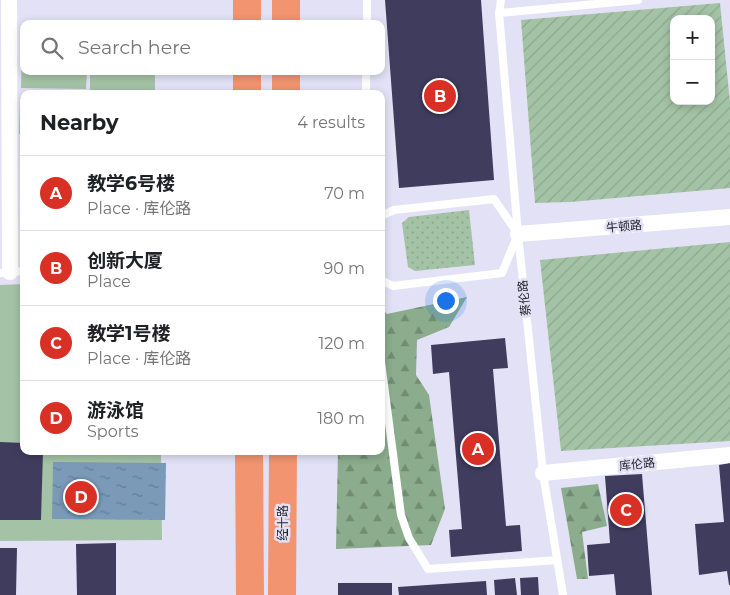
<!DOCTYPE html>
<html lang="en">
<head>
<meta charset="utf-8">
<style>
  :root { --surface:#fff; --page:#f2f2f2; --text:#202124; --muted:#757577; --line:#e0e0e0; --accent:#d93025 }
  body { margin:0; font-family:Montserrat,"Noto Sans SC",sans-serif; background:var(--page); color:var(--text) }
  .controls { position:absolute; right:15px; top:15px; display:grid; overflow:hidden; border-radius:10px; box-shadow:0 2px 8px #0003 }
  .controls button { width:45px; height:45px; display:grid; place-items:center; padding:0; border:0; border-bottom:1px solid var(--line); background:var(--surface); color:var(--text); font:25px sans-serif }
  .you { position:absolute; left:445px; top:300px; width:18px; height:18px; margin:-12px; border:4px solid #fff; border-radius:50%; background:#1a73e8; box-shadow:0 0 0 8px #1a73e833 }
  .badge { display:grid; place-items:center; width:32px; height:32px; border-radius:50%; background:var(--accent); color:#fff; font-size:16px; font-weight:700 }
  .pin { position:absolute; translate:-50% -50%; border:2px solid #fff; box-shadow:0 1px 5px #0006 }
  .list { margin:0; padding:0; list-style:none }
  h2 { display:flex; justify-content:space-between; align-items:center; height:65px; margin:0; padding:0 20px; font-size:21px }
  h2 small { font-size:16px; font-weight:400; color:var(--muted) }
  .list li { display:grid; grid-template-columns:32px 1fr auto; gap:15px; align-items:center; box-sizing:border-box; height:75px; padding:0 20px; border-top:1px solid var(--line) }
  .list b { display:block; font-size:19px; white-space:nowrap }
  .list p { margin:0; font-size:16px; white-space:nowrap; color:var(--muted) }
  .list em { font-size:16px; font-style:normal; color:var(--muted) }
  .icon { flex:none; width:28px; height:28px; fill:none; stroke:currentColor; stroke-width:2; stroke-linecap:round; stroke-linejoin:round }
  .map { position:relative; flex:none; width:730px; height:595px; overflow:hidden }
  .search { position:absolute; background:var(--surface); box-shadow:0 2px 8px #0003; left:20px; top:20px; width:365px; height:55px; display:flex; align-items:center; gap:12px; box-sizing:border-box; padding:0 18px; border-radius:10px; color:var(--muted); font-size:19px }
  .panel { position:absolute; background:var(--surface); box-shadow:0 2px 8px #0003; left:20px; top:90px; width:365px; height:365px; border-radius:10px }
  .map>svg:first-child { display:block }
  .grass { fill:url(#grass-dots) }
  .forest { fill:url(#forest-firs) }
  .park { fill:#a4c3a6 }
  .garden { fill:url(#garden-furrows); fill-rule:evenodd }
  .water { fill:url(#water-ripples) }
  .building { fill:#3f3c5e }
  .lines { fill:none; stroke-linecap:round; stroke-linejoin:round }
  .lane { stroke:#fff; stroke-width:8 }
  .street { stroke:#fff; stroke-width:16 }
  .highway { stroke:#f1946f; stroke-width:28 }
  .labels { text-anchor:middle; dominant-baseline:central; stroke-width:5; stroke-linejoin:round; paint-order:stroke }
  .street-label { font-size:12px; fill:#25242c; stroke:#e3e1f6 }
</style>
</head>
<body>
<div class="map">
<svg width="730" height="595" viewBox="0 0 730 595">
  <defs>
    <pattern id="grass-dots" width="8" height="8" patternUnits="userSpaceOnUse" patternTransform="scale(1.25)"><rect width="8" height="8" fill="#a4c3a6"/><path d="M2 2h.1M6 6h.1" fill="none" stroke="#8da78f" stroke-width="1.8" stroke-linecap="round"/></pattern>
    <pattern id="forest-firs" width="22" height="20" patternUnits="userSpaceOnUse" patternTransform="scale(1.25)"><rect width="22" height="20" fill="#8bac8d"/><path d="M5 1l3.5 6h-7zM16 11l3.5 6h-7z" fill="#718c73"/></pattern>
    <pattern id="garden-furrows" width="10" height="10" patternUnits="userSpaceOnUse" patternTransform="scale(1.25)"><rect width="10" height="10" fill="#a4c3a6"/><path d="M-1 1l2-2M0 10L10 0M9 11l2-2" fill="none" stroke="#8da78f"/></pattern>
    <pattern id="water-ripples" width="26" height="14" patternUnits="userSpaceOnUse" patternTransform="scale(1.25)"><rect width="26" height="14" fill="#7a9ab8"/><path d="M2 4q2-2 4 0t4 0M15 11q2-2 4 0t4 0" fill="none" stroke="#647d96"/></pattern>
  </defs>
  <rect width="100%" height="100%" fill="#e3e1f6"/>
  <path class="grass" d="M469 210 475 265 415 271 408 267 402 223 409 217Z"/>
  <path class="forest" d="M467 297 449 327 417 340 416 375 429 395 445 509 431 545 336 549 338 451H381V308L387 314Z
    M598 484 607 526 582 532 588 579H577L561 488Z"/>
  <path class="park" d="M22 51H24V71H87L86 89 21 88Z
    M90 71H155V90H90Z
    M20 97H24V134H19Z
    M24 284V451H141V455L161 454 162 540 0 541V285Z"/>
  <path class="garden" d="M720 3 730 102V188L570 202 535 203 521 20ZM674 19H711V101H674Z
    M730 242V441L561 451 540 260Z"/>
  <path class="water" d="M53 462 166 463 165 520 52 519Z"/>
  <path class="building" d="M385 0H481L494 180 399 188Z
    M505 338 508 368 493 369 506 526 520 525 522 551 451 557 449 530 462 529 449 372 433 374 431 345Z
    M0 442 24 443V451H43L41 520H0Z
    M730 463V585H729L727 571 699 575 695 524 724 522 719 465Z
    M642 474 652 595H616L614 574 589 576 587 545 610 543 605 476Z
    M116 543V595H77L76 544Z
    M0 548H17L16 595H0Z
    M538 577 539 595H521L520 578Z
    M515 578 517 595H495L494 580Z
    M486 581 487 595H399L398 587Z
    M338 583H392V595H338Z"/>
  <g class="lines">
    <path class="lane" d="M501 0 499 13 518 234 543 473 563 595
      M499 13 638 0
      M367 24V0
      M366 94V71
      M381 216 394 210 494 199 518 234 502 273 393 286 381 280
      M0 273 24 271
      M381 362 401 515 409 538 428 569 557 560"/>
    <path class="street" d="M9 0 10 272
      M518 234 730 217
      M543 473 730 455"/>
    <path class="highway" d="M247 0V24
      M286 24V0
      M247 71V94
      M286 94V71
      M249 451 250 595
      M282 595 283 451"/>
  </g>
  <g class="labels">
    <g class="street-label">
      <text transform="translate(624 226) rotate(-5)">牛顿路</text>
      <text transform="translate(524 298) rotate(-96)">蔡伦路</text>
      <text transform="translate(637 464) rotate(-6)">库伦路</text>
      <text transform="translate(282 523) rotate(-90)">经十路</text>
    </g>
  </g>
</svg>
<div class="controls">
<button>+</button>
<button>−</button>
</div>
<div class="you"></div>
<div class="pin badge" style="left:478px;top:449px">A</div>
<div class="pin badge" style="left:440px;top:96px">B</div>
<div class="pin badge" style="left:626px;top:510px">C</div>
<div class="pin badge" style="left:81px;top:497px">D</div>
<div class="search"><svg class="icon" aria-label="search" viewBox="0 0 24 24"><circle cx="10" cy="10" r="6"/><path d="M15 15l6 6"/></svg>Search here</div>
<section class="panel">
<h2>Nearby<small>4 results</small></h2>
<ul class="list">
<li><span class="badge">A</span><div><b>教学6号楼</b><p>Place · 库伦路</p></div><em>70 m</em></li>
<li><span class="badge">B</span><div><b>创新大厦</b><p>Place</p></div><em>90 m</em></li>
<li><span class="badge">C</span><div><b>教学1号楼</b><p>Place · 库伦路</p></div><em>120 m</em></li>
<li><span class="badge">D</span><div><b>游泳馆</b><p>Sports</p></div><em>180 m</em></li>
</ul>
</section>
</div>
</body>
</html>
